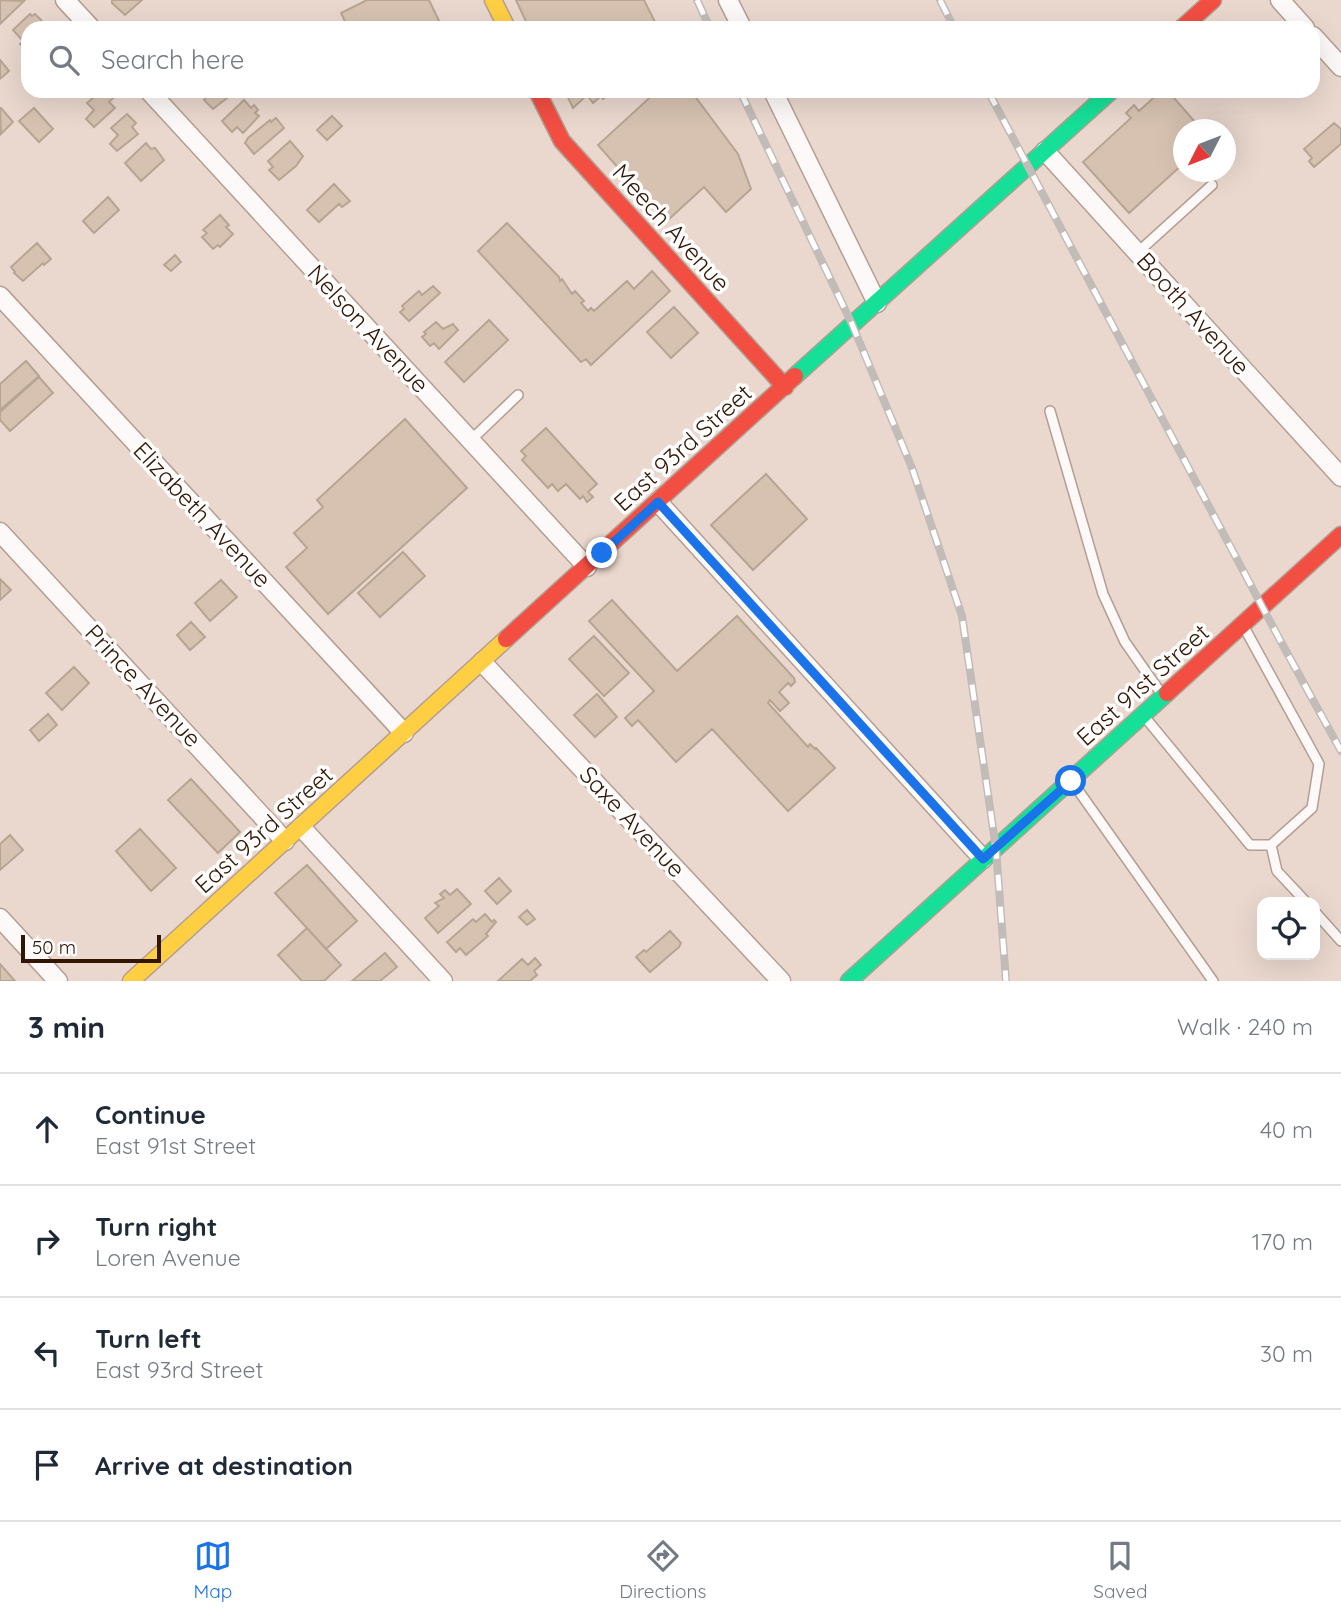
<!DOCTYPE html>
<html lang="en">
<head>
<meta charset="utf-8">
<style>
	body { margin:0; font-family:Quicksand,sans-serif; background:#f2f2f3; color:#1f2937 }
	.controls { position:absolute; right:21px; bottom:21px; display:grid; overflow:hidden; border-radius:14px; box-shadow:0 7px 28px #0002 }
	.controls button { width:63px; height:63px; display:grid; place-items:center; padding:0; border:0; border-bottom:2px solid #e0e1e3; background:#fff; color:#1f2937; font:35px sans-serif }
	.compass { position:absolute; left:1173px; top:119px; width:63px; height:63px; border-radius:50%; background:#fff; box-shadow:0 7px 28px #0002; rotate:228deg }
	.scale { position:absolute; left:21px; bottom:18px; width:140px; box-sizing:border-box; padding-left:7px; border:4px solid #321604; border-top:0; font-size:19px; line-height:24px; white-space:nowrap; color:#321604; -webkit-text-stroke:5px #fefefe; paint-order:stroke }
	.stop { position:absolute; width:21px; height:21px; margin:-16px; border:5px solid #1a73e8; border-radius:50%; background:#fff }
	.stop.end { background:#1a73e8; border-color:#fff; box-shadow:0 2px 7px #0008 }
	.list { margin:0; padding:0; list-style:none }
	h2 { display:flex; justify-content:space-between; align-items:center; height:91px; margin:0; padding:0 28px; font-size:30px }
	h2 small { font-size:23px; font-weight:400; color:#747a83 }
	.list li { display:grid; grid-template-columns:46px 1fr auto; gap:21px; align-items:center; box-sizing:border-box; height:112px; padding:0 28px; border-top:2px solid #e0e1e3 }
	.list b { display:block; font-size:26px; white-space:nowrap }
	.list p { margin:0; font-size:23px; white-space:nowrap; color:#747a83 }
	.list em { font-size:23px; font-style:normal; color:#747a83 }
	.icon { flex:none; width:38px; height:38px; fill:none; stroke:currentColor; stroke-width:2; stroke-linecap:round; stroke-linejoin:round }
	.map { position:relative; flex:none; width:1341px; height:981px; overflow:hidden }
	.search { position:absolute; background:#fff; box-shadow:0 7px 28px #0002; left:21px; right:21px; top:21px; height:77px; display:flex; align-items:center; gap:18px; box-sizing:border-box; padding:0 24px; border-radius:21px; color:#747a83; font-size:26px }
	.sheet { height:539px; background:#fff }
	nav { display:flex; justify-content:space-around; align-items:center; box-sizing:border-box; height:98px; border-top:2px solid #e0e1e3; background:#fff; font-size:19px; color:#747a83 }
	nav a { display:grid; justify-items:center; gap:4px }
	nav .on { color:#1a73e8 }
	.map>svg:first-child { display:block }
</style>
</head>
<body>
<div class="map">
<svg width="1341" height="981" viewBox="0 0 1341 981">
	<rect width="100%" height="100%" fill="#ead8ce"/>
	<path fill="#d7c2b1" stroke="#b7a593" stroke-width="2" d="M0,0L24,1L0,24Z
		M112,0H142L125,15L112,3Z
		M367,0H429L442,27L348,28L341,13Z
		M516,0H644L658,28H529Z
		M30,14L32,16L35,14L44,23L41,28H28V47L25,49L20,44L23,41L13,30Z
		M0,60L9,71L0,79Z
		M101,91H106L113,98L109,102L115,108L94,127L86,119L94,110L87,103Z
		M211,91H236L213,109L204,100Z
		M565,91H612L603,99L601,96L593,103L587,95L573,108Z
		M657,91H691L738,154L751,189L726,212L704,187L668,220L644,194L643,196L598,145Z
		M1161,91H1168L1202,130H1184V163L1129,213L1083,162L1131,118L1126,113L1134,105L1139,111Z
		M244,100L251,108L254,105L258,110L255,113L259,116L243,133L237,127L232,132L222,121Z
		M1,108L13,122L1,134L0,109Z
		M34,108L53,129L39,142L19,121Z
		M127,114L136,123L132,127L138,134L117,151L110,144L118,135L111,128Z
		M332,116L342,126L327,140L317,130Z
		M276,118L284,128L254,154L245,143L248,138L270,120L271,122Z
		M1334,123L1341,129V144L1314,167L1309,161L1312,158L1304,149Z
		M290,141L303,156L296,166L279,180L269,170L273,167L268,161Z
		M146,143L151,149L155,148L164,160L141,181L125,163Z
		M334,184L350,201L342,207L339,204L319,222L307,210Z
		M108,197L119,210L94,233L83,221Z
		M220,215L229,225L226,227L233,234L220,247L218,245L213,249L202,237L207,233L203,230Z
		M507,223L559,277L560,281L562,279L572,294L575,291L584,301L581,303L588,311L591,308L594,311L627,281L634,289L652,271L670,291L591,365L586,359L581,362L478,251Z
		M37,243L51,259L44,265L43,263L23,281L14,273L15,272L11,267Z
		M175,255L181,262L171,271L164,265Z
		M433,286L440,293L409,321L400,312L404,309L402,306L419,291L422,295Z
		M674,307L698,333L671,358L647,332Z
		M489,320L508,340L464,382L445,362Z
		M436,322L443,329L453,324L458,330L439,349L434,343L430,346L422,337L426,334L424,332Z
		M26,361L39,376L0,410V384Z
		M39,377L53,393L10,431L0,420V412Z
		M405,419L467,488L328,614L286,567L307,548L294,533L323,507L317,500Z
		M546,428L597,484L588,492L593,497L587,502L583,496L580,499L566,484L558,491L552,484L548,488L522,460L526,456L521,451Z
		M766,474L807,519L753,570L711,525Z
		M403,552L425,576L380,617L358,593Z
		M0,579L11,590L0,600Z
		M221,580L237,597L210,621L195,603Z
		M612,600L677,671L737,616L794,678L795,682L791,686L788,683L779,692L789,703L780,711L770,700L768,703L808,747L810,744L815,749L816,748L835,768L788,811L712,729L676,762L638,720L632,726L625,718L654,691L589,621Z
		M191,622L205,637L190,650L177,635Z
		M594,636L629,673L604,696L569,659Z
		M74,667L89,683L62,710L46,693Z
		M597,694L617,717L595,737L574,715Z
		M48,714L57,725L39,741L30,730Z
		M191,779L240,832L218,853L168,800Z
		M140,829L176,868L151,891L116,851Z
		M10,835L23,850L0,870V844Z
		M307,865L357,921L326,949L275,893Z
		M499,878L511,891L497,904L485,891Z
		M457,889L471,904L438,933L425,918L439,906L435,903L444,898L440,894L445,890L450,895Z
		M527,910L535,919L527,925L519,917Z
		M485,914L492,922L494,920L496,922L486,934L488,936L466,955L460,948L456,952L447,942L473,919L476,922Z
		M307,928L341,965L324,981H302L278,955Z
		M670,931L681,943L679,947L650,972L636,957L644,950L646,952Z
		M385,953L397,967L380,981H352Z
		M535,958L541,965L534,971L537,975L530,981H498L522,959L528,965Z
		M0,964L15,981H0Z"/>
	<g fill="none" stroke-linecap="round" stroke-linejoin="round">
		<defs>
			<path id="lane" d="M1137,253L1212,185
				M1050,411L1103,594L1125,642L1163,696
				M470,441L518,395
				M1144,716L1250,845H1271L1312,808L1319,764L1244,627
				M1073,783L1213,981
				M1271,845L1277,871L1306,902
				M1315,912L1341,941"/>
			<path id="street" d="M65,0L91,28
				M728,0L742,28
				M1280,0L1305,28
				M1313,36L1341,67
				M149,91L587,567
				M773,91L877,303
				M1045,151L1341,477
				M0,296L404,733
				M658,502L983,859
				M0,532L285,841
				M482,662L781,981
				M301,827L443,981
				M0,918L58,981"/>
			<path id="fast" d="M795,376L1111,91
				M849,981L1167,693"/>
			<path id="slow" d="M493,0L507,28
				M131,981L506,639"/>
			<path id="jam" d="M1182,28L1213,0
				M537,91L562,141L785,387
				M506,639L795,376
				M1167,693L1341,535"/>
		</defs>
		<use href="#lane" stroke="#b49e91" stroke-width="12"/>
		<use href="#street" stroke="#b49e91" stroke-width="21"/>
		<use href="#fast" stroke="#b49e91" stroke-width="19"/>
		<use href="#slow" stroke="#b49e91" stroke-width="19"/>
		<use href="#jam" stroke="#b49e91" stroke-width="19"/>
		<use href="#lane" stroke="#fcf9f8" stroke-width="9"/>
		<use href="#street" stroke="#fcf9f8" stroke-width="18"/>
		<use href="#fast" stroke="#16e098" stroke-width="16"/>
		<use href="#slow" stroke="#ffcf43" stroke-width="16"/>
		<use href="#jam" stroke="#f24e42" stroke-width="16"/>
		<defs>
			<path id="rail" d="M697,0L710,28
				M940,0L954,28
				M740,91L852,324L912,468L962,616L996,849L1006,981
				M988,91L1280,640L1341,751"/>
		</defs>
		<use href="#rail" stroke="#c2bcb9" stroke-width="8"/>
		<use href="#rail" stroke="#fefefe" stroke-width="5" stroke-dasharray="16" stroke-linecap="butt"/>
	</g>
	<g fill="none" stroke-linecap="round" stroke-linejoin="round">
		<path stroke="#1a73e8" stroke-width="9" d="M602,553L658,502L983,859L1071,781"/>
	</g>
	<g text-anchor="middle" stroke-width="7" stroke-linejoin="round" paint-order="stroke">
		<g font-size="24" fill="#321604" stroke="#fefefe">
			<text transform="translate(671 228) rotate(48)" y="8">Meech Avenue</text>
			<text transform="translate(1193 314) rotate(48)" y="8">Booth Avenue</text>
			<text transform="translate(368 329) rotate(47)" y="8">Nelson Avenue</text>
			<text transform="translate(683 448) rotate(-42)" y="8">East 93rd Street</text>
			<text transform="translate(202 515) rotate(47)" y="8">Elizabeth Avenue</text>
			<text transform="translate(1143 685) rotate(-42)" y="8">East 91st Street</text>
			<text transform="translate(143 686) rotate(47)" y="8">Prince Avenue</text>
			<text transform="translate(632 822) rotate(47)" y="8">Saxe Avenue</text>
			<text transform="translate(264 830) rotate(-42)" y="8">East 93rd Street</text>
		</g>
	</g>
</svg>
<div class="controls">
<button><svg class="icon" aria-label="locate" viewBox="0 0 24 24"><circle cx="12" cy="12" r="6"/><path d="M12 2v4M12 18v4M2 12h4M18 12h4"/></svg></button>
</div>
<svg class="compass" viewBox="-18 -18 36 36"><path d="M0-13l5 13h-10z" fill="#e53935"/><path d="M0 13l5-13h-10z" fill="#747a83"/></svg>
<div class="scale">50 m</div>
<div class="stop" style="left:1071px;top:781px"></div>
<div class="stop end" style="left:602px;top:553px"></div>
<div class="search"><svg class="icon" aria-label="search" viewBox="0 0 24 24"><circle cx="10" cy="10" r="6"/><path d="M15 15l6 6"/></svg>Search here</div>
</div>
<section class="sheet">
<h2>3 min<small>Walk · 240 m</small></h2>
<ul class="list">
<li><svg class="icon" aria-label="ahead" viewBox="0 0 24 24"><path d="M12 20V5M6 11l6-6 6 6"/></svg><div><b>Continue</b><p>East 91st Street</p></div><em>40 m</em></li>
<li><svg class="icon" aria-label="right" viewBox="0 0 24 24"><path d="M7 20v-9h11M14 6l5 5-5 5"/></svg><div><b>Turn right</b><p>Loren Avenue</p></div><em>170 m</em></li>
<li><svg class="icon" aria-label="left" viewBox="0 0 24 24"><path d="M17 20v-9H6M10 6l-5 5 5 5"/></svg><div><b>Turn left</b><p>East 93rd Street</p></div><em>30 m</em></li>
<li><svg class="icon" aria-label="arrive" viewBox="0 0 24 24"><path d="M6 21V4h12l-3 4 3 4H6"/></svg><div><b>Arrive at destination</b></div></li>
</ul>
</section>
<nav>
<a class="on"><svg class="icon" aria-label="map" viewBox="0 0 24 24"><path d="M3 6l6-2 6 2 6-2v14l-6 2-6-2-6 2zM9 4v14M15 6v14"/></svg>Map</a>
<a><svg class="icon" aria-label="directions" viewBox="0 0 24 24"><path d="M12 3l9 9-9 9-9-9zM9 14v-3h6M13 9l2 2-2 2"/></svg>Directions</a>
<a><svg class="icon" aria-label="saved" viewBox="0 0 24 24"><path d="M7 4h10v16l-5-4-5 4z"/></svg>Saved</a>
</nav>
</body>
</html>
